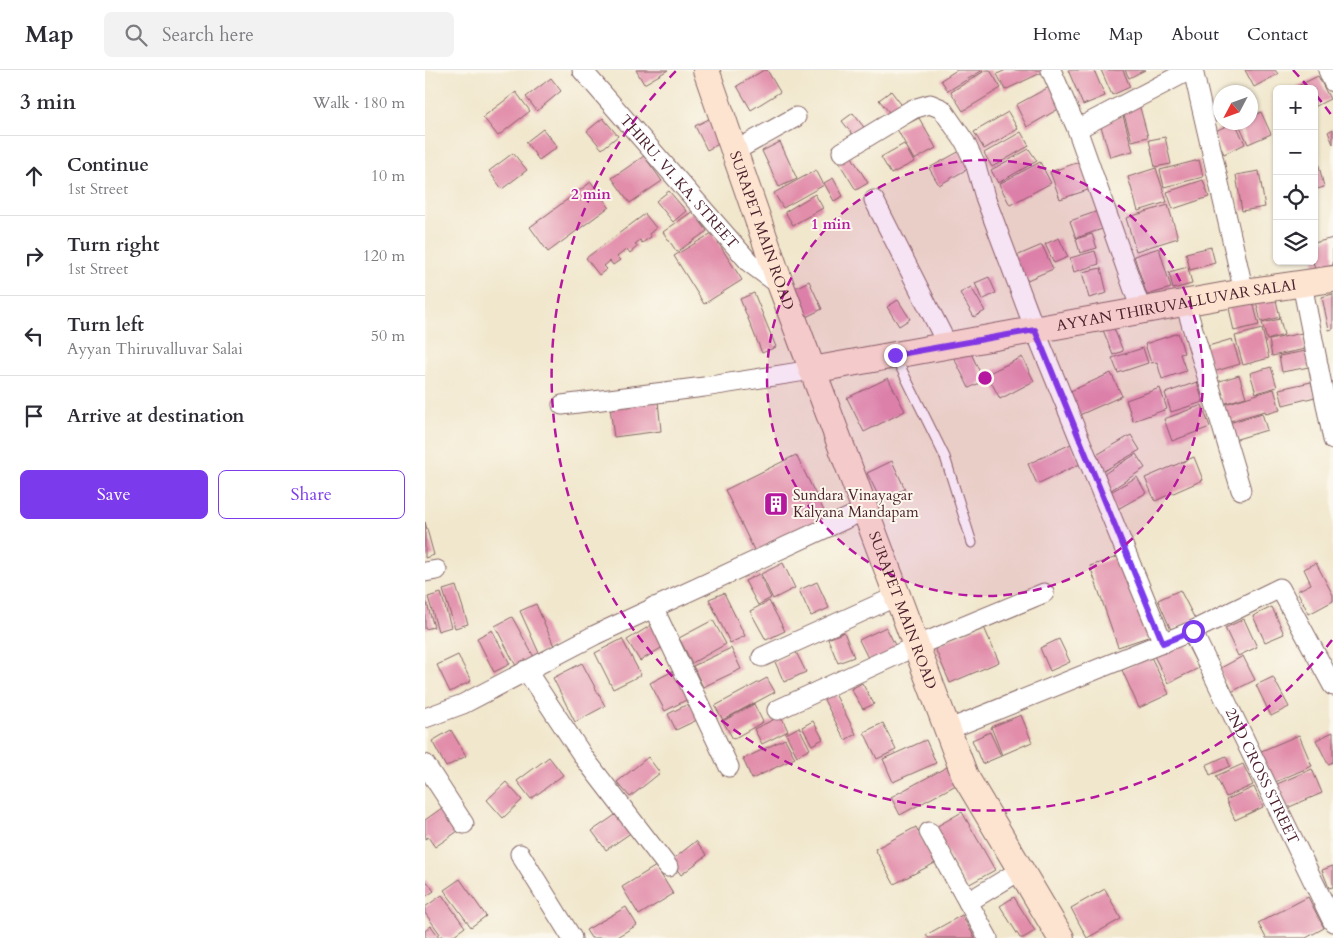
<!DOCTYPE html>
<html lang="en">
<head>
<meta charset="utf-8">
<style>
	body { margin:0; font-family:Cardo,serif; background:#f2f2f3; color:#2b2b33 }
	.controls { position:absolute; right:15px; top:15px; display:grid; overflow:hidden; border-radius:8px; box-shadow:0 1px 4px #0004 }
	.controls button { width:45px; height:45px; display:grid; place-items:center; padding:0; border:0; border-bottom:1px solid #e1e1e2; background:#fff; color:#2b2b33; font:25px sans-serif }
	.compass { position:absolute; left:788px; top:15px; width:45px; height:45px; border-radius:50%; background:#fff; box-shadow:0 1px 4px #0004; rotate:229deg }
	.stop { position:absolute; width:15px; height:15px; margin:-11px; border:4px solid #7c3aed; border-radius:50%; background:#fff }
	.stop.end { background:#7c3aed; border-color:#fff; box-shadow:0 1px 5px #0008 }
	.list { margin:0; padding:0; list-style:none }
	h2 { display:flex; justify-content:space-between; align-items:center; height:65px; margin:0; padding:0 20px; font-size:21px }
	h2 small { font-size:16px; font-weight:400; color:#7c7c81 }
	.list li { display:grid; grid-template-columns:32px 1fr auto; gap:15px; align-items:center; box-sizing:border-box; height:80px; padding:0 20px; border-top:1px solid #e1e1e2 }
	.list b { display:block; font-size:19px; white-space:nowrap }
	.list p { margin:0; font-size:16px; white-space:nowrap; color:#7c7c81 }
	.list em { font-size:16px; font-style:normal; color:#7c7c81 }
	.actions { display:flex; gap:10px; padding:15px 20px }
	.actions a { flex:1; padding:11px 0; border:1px solid #7c3aed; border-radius:8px; text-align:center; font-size:18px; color:#7c3aed }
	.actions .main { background:#7c3aed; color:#fff }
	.icon { flex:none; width:28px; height:28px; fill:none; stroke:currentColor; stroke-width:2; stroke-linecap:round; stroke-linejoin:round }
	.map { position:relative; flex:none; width:908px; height:868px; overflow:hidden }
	header { display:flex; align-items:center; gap:30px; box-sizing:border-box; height:70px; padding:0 25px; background:#fff; border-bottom:1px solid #e1e1e2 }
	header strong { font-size:24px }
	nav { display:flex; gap:28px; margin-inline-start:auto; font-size:18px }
	.search { width:350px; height:45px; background:#f2f2f3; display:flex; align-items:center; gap:12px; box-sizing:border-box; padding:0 18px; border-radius:8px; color:#7c7c81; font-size:19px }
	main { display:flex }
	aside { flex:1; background:#fff }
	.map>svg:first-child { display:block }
</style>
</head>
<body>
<header>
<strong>Map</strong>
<div class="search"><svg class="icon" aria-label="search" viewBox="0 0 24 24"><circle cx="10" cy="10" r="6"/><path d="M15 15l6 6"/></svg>Search here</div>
<nav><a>Home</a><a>Map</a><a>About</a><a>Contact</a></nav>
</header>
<main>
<aside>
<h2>3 min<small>Walk · 180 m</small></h2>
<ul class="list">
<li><svg class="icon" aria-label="ahead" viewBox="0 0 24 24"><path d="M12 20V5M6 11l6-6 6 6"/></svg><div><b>Continue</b><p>1st Street</p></div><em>10 m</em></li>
<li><svg class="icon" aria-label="right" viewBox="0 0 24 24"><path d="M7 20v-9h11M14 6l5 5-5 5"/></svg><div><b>Turn right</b><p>1st Street</p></div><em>120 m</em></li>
<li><svg class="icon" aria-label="left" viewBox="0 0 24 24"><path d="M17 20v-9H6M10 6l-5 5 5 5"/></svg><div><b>Turn left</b><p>Ayyan Thiruvalluvar Salai</p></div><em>50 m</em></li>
<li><svg class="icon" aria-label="arrive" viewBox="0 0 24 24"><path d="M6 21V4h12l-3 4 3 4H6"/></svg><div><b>Arrive at destination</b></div></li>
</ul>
<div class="actions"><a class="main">Save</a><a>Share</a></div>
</aside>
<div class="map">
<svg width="908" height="868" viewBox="0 0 908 868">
	<rect width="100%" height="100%" fill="#fbf7ec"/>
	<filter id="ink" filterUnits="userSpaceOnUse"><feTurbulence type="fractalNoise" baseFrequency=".02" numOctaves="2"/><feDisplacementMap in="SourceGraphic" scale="10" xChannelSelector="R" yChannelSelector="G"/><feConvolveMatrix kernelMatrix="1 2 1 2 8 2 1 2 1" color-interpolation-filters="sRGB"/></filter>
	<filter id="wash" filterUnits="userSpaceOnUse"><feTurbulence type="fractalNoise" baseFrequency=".0096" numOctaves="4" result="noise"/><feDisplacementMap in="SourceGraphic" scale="20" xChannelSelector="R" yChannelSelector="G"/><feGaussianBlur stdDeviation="1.12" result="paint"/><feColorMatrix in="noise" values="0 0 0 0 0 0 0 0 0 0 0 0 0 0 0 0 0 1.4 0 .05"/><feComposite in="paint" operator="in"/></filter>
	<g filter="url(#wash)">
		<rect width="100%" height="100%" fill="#f1e7cd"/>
		<g id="blocks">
			<path fill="#e28eab" d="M211,0H243L219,14Z
				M339,0H342L355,22L326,40L312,16Z
				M532,0H558L523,21L516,10Z
				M561,0H565L576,18L538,41L526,22Z
				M581,0H622L580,20L572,4Z
				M643,0H669L680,26L658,35Z
				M676,0H698L705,17L687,25Z
				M700,0H720L704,8Z
				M820,0H850L853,4L829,17Z
				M893,6L905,29L889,37V19H872L871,17Z
				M126,8L136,21L112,41L101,27Z
				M626,16L637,37L602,57L591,35Z
				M466,21L479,38L468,47L454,30Z
				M91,22L105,41L73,66L58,47Z
				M714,34L723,67L707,71L697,38Z
				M583,42L593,59L559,79L549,62Z
				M836,42L846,64L823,74L813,52H826V47Z
				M428,43L441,60L431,69L417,51Z
				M698,46L708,81L685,87L675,53Z
				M178,48L193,66L177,79L162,61Z
				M286,48L298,72L282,80L270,56Z
				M494,48L511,78L489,90L472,59Z
				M810,52L820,74L799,84L788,62Z
				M118,59L132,77L114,90L101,72Z
				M908,59V74L903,62Z
				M596,62L604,76L567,97L559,83Z
				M740,67L746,94L730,97L724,70Z
				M355,72L372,109L354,117L337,81Z
				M479,74L489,92L466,104L456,87Z
				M604,79L612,91L573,113L566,100Z
				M537,80L546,97L514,115L504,98Z
				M88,83L102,100L77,119L64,101Z
				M891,83L899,117L889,120V84Z
				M425,84L443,113L431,120L413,91Z
				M219,86L237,111L205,133L187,108Z
				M774,90L778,107L739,117L735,100Z
				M657,91L666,119L635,129L625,102Z
				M615,92L626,113L585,135L574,114Z
				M731,98L742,132L713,141L703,107Z
				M391,100L399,115L358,138L349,123Z
				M834,101L840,137L817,141L811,105Z
				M408,108L418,126L409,131L399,113Z
				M778,110L784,127L748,139L742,122Z
				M166,112L184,137L123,182L105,157Z
				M244,121L261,141L248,152L231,131Z
				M390,124L398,138L368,155L360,142Z
				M743,135L753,168L711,181L701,148Z
				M676,140L683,157L651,168L645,151Z
				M268,141L282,161L252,182L238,162Z
				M220,144L231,158L224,164L226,167L217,173L215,170L210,174L213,176L205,183L202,179L192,187L195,190L188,195L185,191L179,196L182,199L174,205L161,188Z
				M287,163L317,210L279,234L249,186Z
				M667,164L672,178L655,183L651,169Z
				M634,168L643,187L629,193L620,174Z
				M908,168V195L890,200L888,191H889V173Z
				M617,175L628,199L600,211L589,187Z
				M786,177L790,193L765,200L761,183Z
				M734,178L746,218L722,225L709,186Z
				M670,181L674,194L649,202L645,188Z
				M763,197L767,214L748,219L744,202Z
				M676,198L682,223L664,228L657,202Z
				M564,207L571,223L557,230L550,213Z
				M384,211L397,239L381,247L368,219Z
				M546,217L560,241L549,247L535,223Z
				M329,223L351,277L337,283L315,229Z
				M908,224V259L904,260L897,227Z
				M850,226L855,247L836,252L831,231Z
				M473,230L485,249L474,256L462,237Z
				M828,232L834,255L809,261L804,238Z
				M855,249L859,265L842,270L837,253Z
				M688,256L698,281L688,285L678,260Z
				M837,259L844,288L818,295L810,266Z
				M753,263L759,283L755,284L761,301L737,309L732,292L726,293L720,274Z
				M877,263L880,279L847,286L844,270Z
				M807,269L815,294L788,302L780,277Z
				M718,278L723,293L693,303L687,288Z
				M544,279L559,311L544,318L528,286Z
				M881,281L884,297L857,302L854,286Z
				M597,287L609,311L575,329L562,304Z
				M846,297L852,317L831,323L825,303Z
				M686,303L697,326L650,347L639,324Z
				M814,305L821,327L798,334L792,312Z
				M463,308L480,341L439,362L422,328Z
				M772,312L778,332L746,342L740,323Z
				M886,312L890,327L858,335L854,319Z
				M735,318L742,339L708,351L701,330Z
				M849,319L855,340L841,344L840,341L802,352L797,335Z
				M233,331L236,361L189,367L185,337Z
				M777,335L785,357L747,371L739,349Z
				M837,343L842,360L809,370L804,353Z
				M706,365L715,380L677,402L668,387Z
				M646,374L655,394L612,414L603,394Z
				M711,384L720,398L683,422L674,407Z
				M371,385L402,447L330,482L300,420Z
				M769,387L778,410L730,431L720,408Z
				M467,391L480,419L456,431L442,403Z
				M712,407L721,423L691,440L682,424Z
				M0,452L9,485L0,488Z
				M698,485L726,566L693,577L665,496Z
				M358,493L370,518L348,529L336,504Z
				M891,493L908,525V531L884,544L872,521L886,514L879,499Z
				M334,504L346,528L333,535L320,511Z
				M392,512L404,538L386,546L374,520Z
				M31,516L43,554L30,558L18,520Z
				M755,520L770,549L746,560L733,530Z
				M16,523L26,557L13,561L3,527Z
				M299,523L320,566L305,573L284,529Z
				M0,527L9,557L0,559Z
				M344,531L360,561L341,570L325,541Z
				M111,534L129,576L114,583L95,541Z
				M847,537L859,564L840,572L828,546Z
				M87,547L109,587L91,596L70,556Z
				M819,549L832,577L813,586L800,558Z
				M288,550L301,574L267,593L254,568Z
				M228,554L241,575L215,591L202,570Z
				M558,555L574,592L525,613L509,576Z
				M461,557L472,579L445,592L434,570Z
				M67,560L85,594L69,602L52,568Z
				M419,562L429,587L413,593L403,569Z
				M197,569L216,605L188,619L170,583Z
				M634,569L645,592L625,601L615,578Z
				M760,571L774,598L743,613L729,586Z
				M306,578L316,599L278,617L268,596Z
				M371,582L381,602L359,612L350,592Z
				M33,585L46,611L25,622L12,595Z
				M818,586L830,610L806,622L794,599Z
				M726,587L744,624L714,638L697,600Z
				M157,593L180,636L150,652L128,608Z
				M250,600L265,628L240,641L225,613Z
				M848,607L864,637L846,646L831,615Z
				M342,608L350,622L298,650L290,636Z
				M437,613L449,634L438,639L426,619Z
				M409,622L431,664L420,670L398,628Z
				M265,633L274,649L251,660L243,644Z
				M329,634L338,652L308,669L298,651Z
				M596,645L607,672L577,685L566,657Z
				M356,646L363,661L337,674L329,659Z
				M388,651L398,669L387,675L377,657Z
				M458,653L471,680L452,689L439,662Z
				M374,657L385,679L372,686L361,664Z
				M26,660L41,686L21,697L7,671Z
				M565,662L576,686L557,694L547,670Z
				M908,662V692L903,694L891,670Z
				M874,665L887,696L848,713L834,682Z
				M360,669L370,688L327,709L318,689Z
				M501,670L511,693L468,712L458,689Z
				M801,686L805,696L785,705L781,695Z
				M124,687L138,705L106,729L92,711Z
				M223,687L235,703L205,727L192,712Z
				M818,694L828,715L801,727L791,706Z
				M522,697L531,715L475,745L466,727Z
				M887,699L897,723L862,738L852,714Z
				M81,712L97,730L78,748L62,730Z
				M829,717L838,737L810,750L801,730Z
				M17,738L33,761L10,777L3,767L0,769V750Z
				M196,741L210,760L181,780L167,761Z
				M537,742L570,800L541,816L509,758Z
				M491,757L510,793L469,814L450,779Z
				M271,771L282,785L256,805L246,791Z
				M231,796L248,824L214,845L197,817Z
				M908,796V817L904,818L897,800Z
				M0,809L9,821L0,827Z
				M35,809L61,846L46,857L19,820Z
				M680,819L696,849L662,868L646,838Z
				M17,825L40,857L25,868H18L0,843V837Z
				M589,827L610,861L598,868H595L575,836Z
				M883,827L899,858L881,868H841L833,853Z
				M201,837L212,855L190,868H166L161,860Z
				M537,845L550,868H503L501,865Z
				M6,856L15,868H0V861Z"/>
		</g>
	</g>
	<g filter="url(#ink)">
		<use href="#blocks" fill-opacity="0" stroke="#846564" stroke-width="1"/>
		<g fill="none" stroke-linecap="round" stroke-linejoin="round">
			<defs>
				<path id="lane" d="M471,288L520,387L547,473"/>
				<g id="street">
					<path id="s1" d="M157,0L325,193L356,216"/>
					<path d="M626,0L652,59L716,240"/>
					<path d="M768,0L819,222"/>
					<path d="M903,0L908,12"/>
					<path d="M652,59L765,0"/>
					<path d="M310,81L371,47"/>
					<path d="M417,82L488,39L505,34L517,39L540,72L551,96L560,127L610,260L738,573"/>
					<path d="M449,130L523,276"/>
					<path d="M877,214L908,370"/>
					<path d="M760,233L816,420"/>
					<path d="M137,335L279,317L387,300"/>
					<path d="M0,502L12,500"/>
					<path d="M228,537L304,697"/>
					<path id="s2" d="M767,561L908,852"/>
					<path d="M337,587L472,526"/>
					<path d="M101,600L160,689L243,797"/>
					<path d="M352,640L491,576L619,523"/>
					<path d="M0,648L38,634L170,565L440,440"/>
					<path d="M522,660L767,561L855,518L908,616"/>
					<path d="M0,694L39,754"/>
					<path d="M504,762L563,868"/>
					<path d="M95,784L147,868"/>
					<path d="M543,832L596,800"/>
				</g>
				<g id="secondary">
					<path id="s3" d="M281,0L356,216L540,706L636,868"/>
					<path id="s4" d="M387,300L819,222L908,209"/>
				</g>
			</defs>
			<use href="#lane" stroke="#846564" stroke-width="11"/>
			<use href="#street" stroke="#846564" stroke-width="21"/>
			<use href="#secondary" stroke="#846564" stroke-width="28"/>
			<use href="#lane" stroke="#fff" stroke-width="9"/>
			<use href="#street" stroke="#fff" stroke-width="19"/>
			<use href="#secondary" stroke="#fde4d1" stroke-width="26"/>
		</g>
	</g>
	<g fill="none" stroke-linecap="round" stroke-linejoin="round" filter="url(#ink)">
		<path stroke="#7c3aed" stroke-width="6" d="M470,285L610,260L738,573L768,561"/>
	</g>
	<circle cx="560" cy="308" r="218" fill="#b5179e" fill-opacity=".12"/>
	<g fill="none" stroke="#b5179e" stroke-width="2.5" stroke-dasharray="9 6">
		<circle cx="560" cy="308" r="218"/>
		<path d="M907 570A435 435 0 1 1 252 0M868 0A435 435 0 0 1 883 17M891 25A435 435 0 0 1 907 46"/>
	</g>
	<defs>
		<symbol id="building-square" viewBox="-11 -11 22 22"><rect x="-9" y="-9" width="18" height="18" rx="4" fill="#b5179e" stroke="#fbf7ec"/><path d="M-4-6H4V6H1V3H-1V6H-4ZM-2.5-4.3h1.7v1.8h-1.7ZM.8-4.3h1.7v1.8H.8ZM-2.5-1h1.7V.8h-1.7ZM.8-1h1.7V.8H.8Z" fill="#fff"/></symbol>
	</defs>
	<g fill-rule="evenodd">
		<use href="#building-square" x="337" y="420" width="28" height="28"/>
	</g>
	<g text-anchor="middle" stroke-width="4" stroke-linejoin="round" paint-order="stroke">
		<g font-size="15" fill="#4a1f2b" stroke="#fbf7ec">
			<text dy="5" stroke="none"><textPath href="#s1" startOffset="148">THIRU. VI. KA. STREET</textPath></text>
			<text dy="5" stroke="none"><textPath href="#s3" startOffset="170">SURAPET MAIN ROAD</textPath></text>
			<text dy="5" stroke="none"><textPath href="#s4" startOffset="370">AYYAN THIRUVALLUVAR SALAI</textPath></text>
			<text dy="5" stroke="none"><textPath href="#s3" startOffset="575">SURAPET MAIN ROAD</textPath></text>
			<text dy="5" stroke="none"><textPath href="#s2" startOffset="161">2ND CROSS STREET</textPath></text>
		</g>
		<g font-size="15" fill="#4a1f2b" stroke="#fbf7ec" text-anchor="start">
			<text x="368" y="430">Sundara Vinayagar<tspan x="368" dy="17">Kalyana Mandapam</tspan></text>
		</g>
	</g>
	<circle cx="560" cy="308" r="8" fill="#b5179e" stroke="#fbf7ec" stroke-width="2.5"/>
	<g font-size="15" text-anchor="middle" font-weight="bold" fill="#b5179e" stroke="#fbf7ec" stroke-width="4" stroke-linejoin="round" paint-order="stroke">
		<text x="166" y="129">2 min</text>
		<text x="406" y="159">1 min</text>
	</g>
</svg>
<div class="controls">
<button>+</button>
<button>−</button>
<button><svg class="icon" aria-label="locate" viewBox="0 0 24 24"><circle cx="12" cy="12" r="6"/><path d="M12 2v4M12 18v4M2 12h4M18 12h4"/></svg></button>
<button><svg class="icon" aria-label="layers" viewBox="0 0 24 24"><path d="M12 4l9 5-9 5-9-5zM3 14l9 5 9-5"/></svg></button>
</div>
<svg class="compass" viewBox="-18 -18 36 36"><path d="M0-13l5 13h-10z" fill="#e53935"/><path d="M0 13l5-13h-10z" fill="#7c7c81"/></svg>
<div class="stop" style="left:768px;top:561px"></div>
<div class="stop end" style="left:470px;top:285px"></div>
</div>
</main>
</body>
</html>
